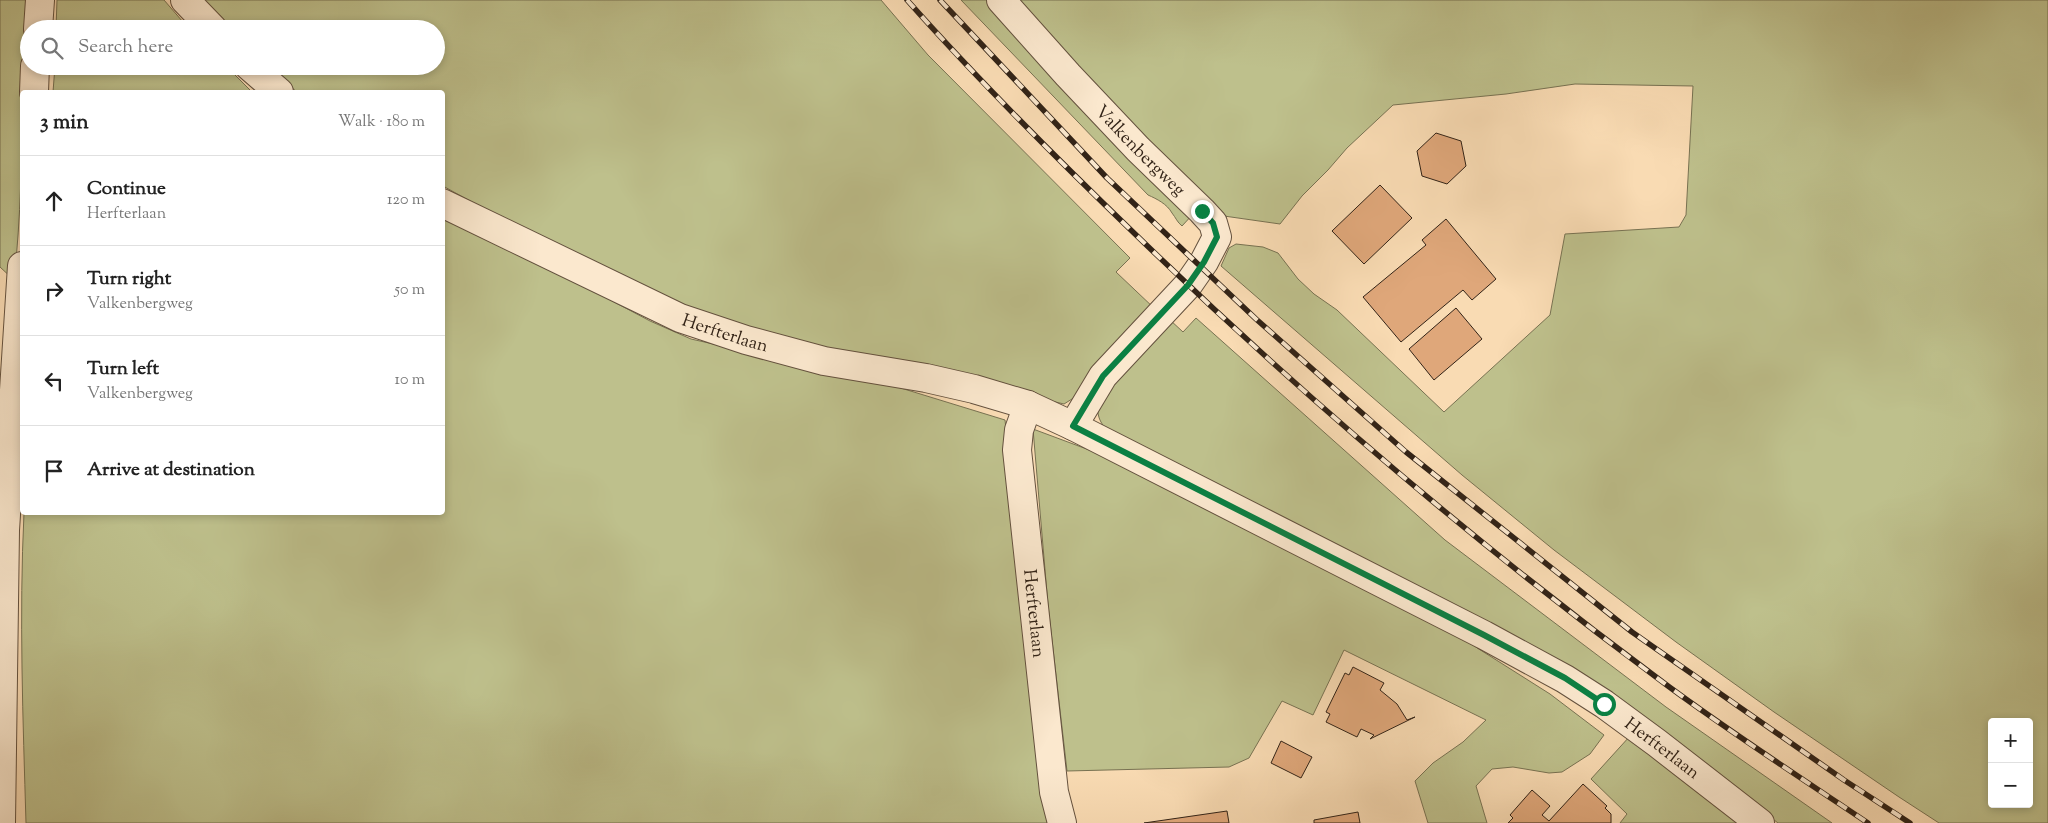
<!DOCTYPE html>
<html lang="en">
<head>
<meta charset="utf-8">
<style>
	body { margin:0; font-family:"Sorts Mill Goudy",serif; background:#f6f6f6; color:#222 }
	.controls { position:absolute; right:15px; bottom:15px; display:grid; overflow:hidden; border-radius:5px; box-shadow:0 2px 8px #0003 }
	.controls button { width:45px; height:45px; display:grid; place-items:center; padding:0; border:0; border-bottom:1px solid #e0e0e0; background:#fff; color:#222; font:25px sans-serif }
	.stop { position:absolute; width:15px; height:15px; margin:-11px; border:4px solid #0b8043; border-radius:50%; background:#fff }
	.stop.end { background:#0b8043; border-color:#fff; box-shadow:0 1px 5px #0008 }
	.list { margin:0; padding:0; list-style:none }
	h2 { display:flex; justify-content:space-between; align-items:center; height:65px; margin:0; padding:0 20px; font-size:21px }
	h2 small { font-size:16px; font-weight:400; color:#767676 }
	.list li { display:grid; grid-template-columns:32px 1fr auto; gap:15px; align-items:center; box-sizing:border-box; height:90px; padding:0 20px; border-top:1px solid #e0e0e0 }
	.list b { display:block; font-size:19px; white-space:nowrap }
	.list p { margin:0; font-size:16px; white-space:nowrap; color:#767676 }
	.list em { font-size:16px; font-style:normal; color:#767676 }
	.icon { flex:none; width:28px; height:28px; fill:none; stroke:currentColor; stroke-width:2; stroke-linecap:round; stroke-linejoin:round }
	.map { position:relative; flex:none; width:2048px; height:823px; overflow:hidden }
	.search { position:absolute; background:#fff; box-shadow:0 2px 8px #0003; left:20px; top:20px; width:425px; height:55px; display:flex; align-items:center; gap:12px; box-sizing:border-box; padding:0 18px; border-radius:28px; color:#767676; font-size:19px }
	.panel { position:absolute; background:#fff; box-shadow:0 2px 8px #0003; left:20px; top:90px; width:425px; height:425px; border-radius:5px }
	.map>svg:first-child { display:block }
</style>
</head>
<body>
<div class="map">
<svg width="2048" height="823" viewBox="0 0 2048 823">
	<rect width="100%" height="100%" fill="#f9dbb3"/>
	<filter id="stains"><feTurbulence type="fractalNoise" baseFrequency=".004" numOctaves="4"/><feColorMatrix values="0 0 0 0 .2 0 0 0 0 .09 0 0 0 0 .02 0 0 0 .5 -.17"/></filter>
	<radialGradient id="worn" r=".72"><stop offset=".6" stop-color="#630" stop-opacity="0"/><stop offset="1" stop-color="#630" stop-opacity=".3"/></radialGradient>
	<path fill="#bec08c" stroke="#787252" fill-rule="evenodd" d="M0,0H30L25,92H22C22,155 21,217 14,280L0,267Z
		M57,0H164L189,29H56Z
		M202,0H881L928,55L1130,258L1116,272L1155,309L1082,390L1072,399L1064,404L806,343L684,309L526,232L443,186L442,92H297L266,66H436V29H228Z
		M961,0H991L1194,213L1182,226C1177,222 1176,218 1172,213C1167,204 1157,199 1148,195Z
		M1013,0H2048V823H1939L1899,797L1774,712L1676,642L1554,550L1462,475L1221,266L1229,248L1236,244L1263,247L1278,253L1298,279L1314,294L1337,310L1444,412L1550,315L1565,234L1679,227L1686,215L1693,86L1575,84L1506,94L1393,105L1347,148L1328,170L1302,196L1280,224L1224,216L1216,205L1169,166ZM1992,722H2029V804H1992Z
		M55,66H226L252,92H53Z
		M443,219L603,296L650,321L691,339L878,381L1005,420L1050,823H26C23,720 19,616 24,513L442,512Z
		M1196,318L1445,540L1666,707L1832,823H1778L1668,737L1108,431C1097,420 1096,411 1100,396L1169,319L1183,332Z
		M1033,429L1092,451L1452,632L1550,694L1604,735L1590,754L1562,772L1549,773L1513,767L1492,769L1476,786L1487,823H1428L1415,781L1433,763L1463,742L1486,720L1344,650L1313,715L1282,701L1249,758L1229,767L1067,771L1048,605Z
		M1630,736L1737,823H1620L1627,814L1591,779Z"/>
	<path fill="#dfa77a" stroke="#322317" d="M1436,133L1461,141L1466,166L1447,184L1422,176L1417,151Z
		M1380,185L1412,218L1364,264L1332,231Z
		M1446,219L1496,279L1472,300L1463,290L1401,342L1363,297L1426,245L1422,240Z
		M1456,308L1482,339L1434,380L1409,349Z
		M1353,667L1384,683L1380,690L1397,704L1407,720L1415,717L1370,739L1374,735L1361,729L1357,737L1326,722L1330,714L1326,712L1345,673L1349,675Z
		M1281,741L1312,757L1301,778L1271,763Z
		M1583,784L1607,806L1605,808L1611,814V823H1508L1513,818L1510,815L1532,790L1550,806L1542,815L1549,821Z
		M1227,811L1229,823H1144Z
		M1358,812L1360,823H1314V820Z"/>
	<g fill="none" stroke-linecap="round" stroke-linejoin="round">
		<defs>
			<g id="minor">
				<path d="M185,0L213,29"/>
				<path id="s1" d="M1001,0L1068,75L1138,149L1202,211L1213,223L1217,237L1204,262L1188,285L1103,376L1073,426"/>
				<path d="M38,29L40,0"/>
				<path d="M249,66L279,92"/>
				<path d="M34,92L35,66"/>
				<path id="s2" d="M442,203L680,318L746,340L824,361L926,378L974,389L1028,405L1073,426L1484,635L1565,679L1604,704L1657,743L1760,823"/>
				<path id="s3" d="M1028,405L1019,430L1017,450L1054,792L1062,823"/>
				<path d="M1,823L5,530L22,266"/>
			</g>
		</defs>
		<use href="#minor" stroke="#64513e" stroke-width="30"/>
		<use href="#minor" stroke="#fbe8ce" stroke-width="28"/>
		<defs>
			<path id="rail" d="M907,0C979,81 1056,158 1134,233C1302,396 1480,547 1668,686C1733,734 1801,778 1868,823
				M940,0L1107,178L1256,319L1406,452L1632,632L1844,780L1910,823"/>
		</defs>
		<use href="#rail" stroke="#322317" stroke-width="5.5"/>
		<use href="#rail" stroke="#fbe8ce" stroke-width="4" stroke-dasharray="11" stroke-linecap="butt"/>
	</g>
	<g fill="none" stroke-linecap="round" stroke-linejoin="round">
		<path stroke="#0b8043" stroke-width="6" d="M1202,211L1213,223L1217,237L1204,262L1188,285L1103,376L1073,426L1484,635L1565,678L1604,704"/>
	</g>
	<g text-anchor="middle" stroke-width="5" stroke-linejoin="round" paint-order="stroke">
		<g font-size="18" fill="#322317" stroke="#fbe8ce">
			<text dy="6" stroke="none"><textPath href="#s1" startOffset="205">Valkenbergweg</textPath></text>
			<text dy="6" stroke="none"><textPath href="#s2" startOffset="312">Herfterlaan</textPath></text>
			<text dy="6" stroke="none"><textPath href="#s3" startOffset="211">Herfterlaan</textPath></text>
			<text dy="6" stroke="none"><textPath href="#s2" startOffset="1346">Herfterlaan</textPath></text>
		</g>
	</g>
	<rect width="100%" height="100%" filter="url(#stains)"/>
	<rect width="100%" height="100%" fill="url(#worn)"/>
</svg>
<div class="controls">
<button>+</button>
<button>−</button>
</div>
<div class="stop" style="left:1604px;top:704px"></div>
<div class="stop end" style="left:1202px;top:211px"></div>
<div class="search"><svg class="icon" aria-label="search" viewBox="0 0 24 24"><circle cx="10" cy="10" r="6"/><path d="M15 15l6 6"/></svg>Search here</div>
<section class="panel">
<h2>3 min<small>Walk · 180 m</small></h2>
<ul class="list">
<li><svg class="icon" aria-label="ahead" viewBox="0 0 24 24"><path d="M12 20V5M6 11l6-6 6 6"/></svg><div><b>Continue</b><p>Herfterlaan</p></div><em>120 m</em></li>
<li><svg class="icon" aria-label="right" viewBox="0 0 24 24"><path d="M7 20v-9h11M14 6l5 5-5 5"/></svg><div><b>Turn right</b><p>Valkenbergweg</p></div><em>50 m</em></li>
<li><svg class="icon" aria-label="left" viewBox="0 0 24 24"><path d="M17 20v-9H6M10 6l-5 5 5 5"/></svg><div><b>Turn left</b><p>Valkenbergweg</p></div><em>10 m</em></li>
<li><svg class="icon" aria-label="arrive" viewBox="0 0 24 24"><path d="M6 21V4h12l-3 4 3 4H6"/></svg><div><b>Arrive at destination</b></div></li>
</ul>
</section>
</div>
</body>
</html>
